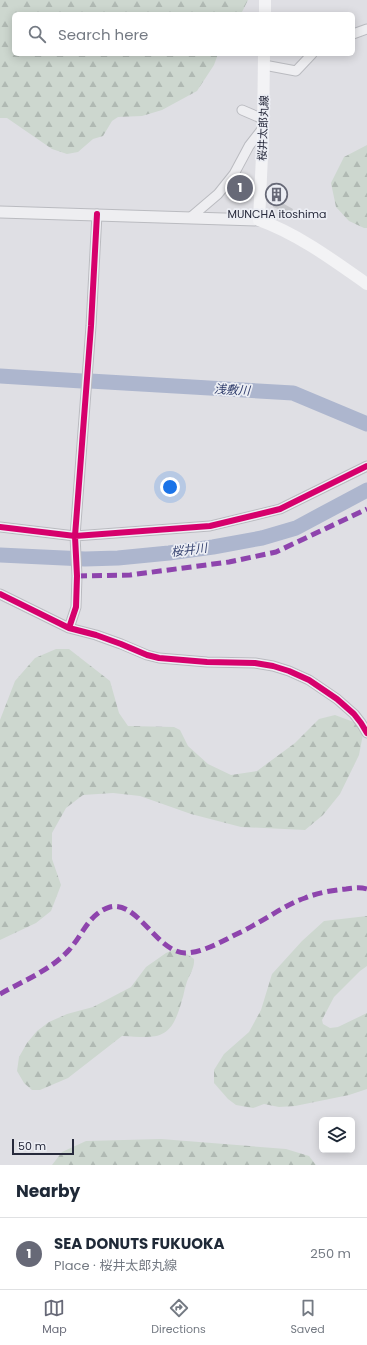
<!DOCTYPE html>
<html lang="en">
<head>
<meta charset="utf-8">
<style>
	body { margin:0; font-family:Poppins,"Noto Sans JP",sans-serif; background:#f2f2f3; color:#1f2937 }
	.controls { position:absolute; right:12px; bottom:12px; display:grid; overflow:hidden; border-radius:6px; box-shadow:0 2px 10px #0003 }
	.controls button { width:36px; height:36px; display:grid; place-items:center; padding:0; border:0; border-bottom:1px solid #e0e1e3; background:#fff; color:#1f2937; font:20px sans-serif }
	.scale { position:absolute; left:12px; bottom:10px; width:62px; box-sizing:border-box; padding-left:4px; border:2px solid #272a3c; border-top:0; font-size:11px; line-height:14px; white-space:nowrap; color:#272a3c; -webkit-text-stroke:3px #eceef4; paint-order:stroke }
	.you { position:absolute; left:170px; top:487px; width:14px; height:14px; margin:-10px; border:3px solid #fff; border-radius:50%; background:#1a73e8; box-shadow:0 0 0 6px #1a73e833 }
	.badge { display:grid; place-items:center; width:26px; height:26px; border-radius:50%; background:#676977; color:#fff; font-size:13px; font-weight:700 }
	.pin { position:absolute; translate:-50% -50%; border:2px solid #fff; box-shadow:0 1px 4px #0006 }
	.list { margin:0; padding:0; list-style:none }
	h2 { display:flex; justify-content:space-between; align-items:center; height:52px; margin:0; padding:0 16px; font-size:17px }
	h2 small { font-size:13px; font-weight:400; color:#747a83 }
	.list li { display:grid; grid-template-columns:26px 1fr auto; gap:12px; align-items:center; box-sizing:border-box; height:72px; padding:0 16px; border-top:1px solid #e0e1e3 }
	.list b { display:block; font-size:15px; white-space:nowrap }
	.list p { margin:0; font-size:13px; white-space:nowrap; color:#747a83 }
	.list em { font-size:13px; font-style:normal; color:#747a83 }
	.icon { flex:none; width:22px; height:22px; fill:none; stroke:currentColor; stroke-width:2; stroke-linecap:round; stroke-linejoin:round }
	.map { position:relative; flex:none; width:367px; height:1165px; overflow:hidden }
	.search { position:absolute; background:#fff; box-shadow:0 2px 10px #0003; left:12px; right:12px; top:12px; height:44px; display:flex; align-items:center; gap:10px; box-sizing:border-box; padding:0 14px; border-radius:6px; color:#747a83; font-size:15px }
	.sheet { height:124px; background:#fff }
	nav { display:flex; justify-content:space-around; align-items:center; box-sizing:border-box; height:56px; border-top:1px solid #e0e1e3; background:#fff; font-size:11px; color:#747a83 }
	nav a { display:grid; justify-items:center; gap:2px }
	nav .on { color:#676977 }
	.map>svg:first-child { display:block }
</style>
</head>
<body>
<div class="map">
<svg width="367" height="1165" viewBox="0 0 367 1165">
	<defs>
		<pattern id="forest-firs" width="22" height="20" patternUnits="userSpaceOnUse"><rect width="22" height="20" fill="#cdd7cf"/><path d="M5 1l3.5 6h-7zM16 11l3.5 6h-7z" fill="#b0b9b3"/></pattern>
	</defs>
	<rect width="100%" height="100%" fill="#dfdfe4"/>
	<path fill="url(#forest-firs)" d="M0,0H248L241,14H14V54H218L214,65L197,91L162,110L142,116L118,117L112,121L103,136L93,139L78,152L67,154L52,149L7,118H0Z
		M367,145V228H364L349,221L336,207L331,183L344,157Z
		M56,649H69L110,681L119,713L128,726L174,727L180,730L188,746L208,764L231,775L257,771L295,743L319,719L335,715L359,724L363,734L359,755L340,794L323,815L305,830L241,827L191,814L140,796L113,793L83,795L66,808L52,833V859L61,885L51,911L36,923L0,940V720L15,681L35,658Z
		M367,916V966L360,971L334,997L322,1020L323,1024L330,1028L338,1027L367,1013V1089L349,1095L295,1106L279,1107L264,1104L253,1108L236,1105L228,1099L214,1083V1070L224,1054L249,1032L261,1010L272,974L302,941L324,921Z
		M175,949L184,952L194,959C195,969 188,976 186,985C184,990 184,995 182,1000C171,1041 159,1038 122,1036L68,1078L40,1090H32L24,1083L17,1071L19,1057L27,1043L37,1031L49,1022L67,1014L93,1007L131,987L146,967L166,953Z
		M161,1139L286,1149L309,1156L316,1165H52L62,1152L86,1141Z"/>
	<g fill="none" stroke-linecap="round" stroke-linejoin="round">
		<path stroke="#adb6ce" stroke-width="15" d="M0,376L82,381
			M90,381L293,393L367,424
			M0,555L85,559L118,558L169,553L213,547L262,538L296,528L367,490"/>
	</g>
	<path fill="#c7c8cc" d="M238,183L243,184L242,192L237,191Z
		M271,183L280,184L284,204L293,209L291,214L273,207Z"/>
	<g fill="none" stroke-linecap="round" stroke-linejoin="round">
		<defs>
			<path id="minor" d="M353,34L367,29
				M264,65L296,71L312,54
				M242,110L263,119
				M191,217L218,194L234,174L249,146L263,128
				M0,527L75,536L210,526L280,509L367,466
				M0,594L69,628L96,635L121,644L147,655L159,658L207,662L255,663L273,666L289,671L309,680L337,699L354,714L361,723L367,733
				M69,628L76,607L77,576L75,536L91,326L97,214"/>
			<path id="tertiary" d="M0,212L259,220"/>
		</defs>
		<use href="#minor" stroke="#babbc0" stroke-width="11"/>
		<use href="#tertiary" stroke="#babbc0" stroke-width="13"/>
		<use href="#minor" stroke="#eeeef1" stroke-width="9"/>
		<use href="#tertiary" stroke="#eeeef1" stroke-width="11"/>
		<path stroke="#f3f3f5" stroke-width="12" d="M265,14V0
			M264,54L263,134L259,220C298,234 333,260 367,284"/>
		<path stroke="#8e44ad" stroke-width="5" stroke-dasharray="10 5" stroke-linecap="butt" d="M77,576L130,575L229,562L276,552L367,509
			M0,994C23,981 51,970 69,950C82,936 89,913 110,907C137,900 157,952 185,953C199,953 215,945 227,939C236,934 246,930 254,925C271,916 287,904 305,898C317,893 333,890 346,889C353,888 360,887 367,889"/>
		<defs>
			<path id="cycleway" d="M0,527L75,536L210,526L280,509L367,466
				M0,594L69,628L96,635L121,644L147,655L159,658L207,662L255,663L273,666L289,671L309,680L337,699L354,714L361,723L367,733
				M69,628L76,607L77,576L75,536L91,326L97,214"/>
		</defs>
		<use href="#cycleway" stroke="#eceef4" stroke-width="8"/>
		<use href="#cycleway" stroke="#d6006c" stroke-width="6"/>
	</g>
	<defs>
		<symbol id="building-ring" viewBox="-11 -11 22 22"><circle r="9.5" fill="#eceef4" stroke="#676977" stroke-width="1.5"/><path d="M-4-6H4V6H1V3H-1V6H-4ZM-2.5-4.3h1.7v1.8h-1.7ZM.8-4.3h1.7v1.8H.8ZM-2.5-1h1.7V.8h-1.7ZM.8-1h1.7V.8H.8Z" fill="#676977"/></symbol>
	</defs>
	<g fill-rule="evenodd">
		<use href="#building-ring" x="264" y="182" width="25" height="25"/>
	</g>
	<g text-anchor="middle" stroke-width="3.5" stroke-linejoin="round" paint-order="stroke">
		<g font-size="11" fill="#272a3c" stroke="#eceef4">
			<text transform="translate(263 128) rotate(-88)" y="4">桜井太郎丸線</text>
		</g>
		<g font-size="11" fill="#272a3c" stroke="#eceef4">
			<text x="277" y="218">MUNCHA itoshima</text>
		</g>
		<g font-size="12" font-style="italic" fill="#33406e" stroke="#eceef4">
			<text transform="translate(232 390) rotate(3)" y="4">浅敷川</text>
			<text transform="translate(189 550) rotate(-7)" y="4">桜井川</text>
		</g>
	</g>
</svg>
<div class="controls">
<button><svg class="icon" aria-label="layers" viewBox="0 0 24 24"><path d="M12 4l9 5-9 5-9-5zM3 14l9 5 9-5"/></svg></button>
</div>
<div class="scale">50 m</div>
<div class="you"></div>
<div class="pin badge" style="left:240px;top:188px">1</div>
<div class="search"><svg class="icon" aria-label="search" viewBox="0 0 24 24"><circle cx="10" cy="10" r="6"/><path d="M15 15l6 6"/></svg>Search here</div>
</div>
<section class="sheet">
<h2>Nearby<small></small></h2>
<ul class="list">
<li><span class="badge">1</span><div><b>SEA DONUTS FUKUOKA</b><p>Place · 桜井太郎丸線</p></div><em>250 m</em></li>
</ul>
</section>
<nav>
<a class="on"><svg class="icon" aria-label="map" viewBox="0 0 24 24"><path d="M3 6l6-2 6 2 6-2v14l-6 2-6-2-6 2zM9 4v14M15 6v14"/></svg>Map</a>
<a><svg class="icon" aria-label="directions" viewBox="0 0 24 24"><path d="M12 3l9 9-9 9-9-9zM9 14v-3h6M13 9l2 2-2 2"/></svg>Directions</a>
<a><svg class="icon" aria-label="saved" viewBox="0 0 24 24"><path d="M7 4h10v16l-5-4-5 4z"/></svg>Saved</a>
</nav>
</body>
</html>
